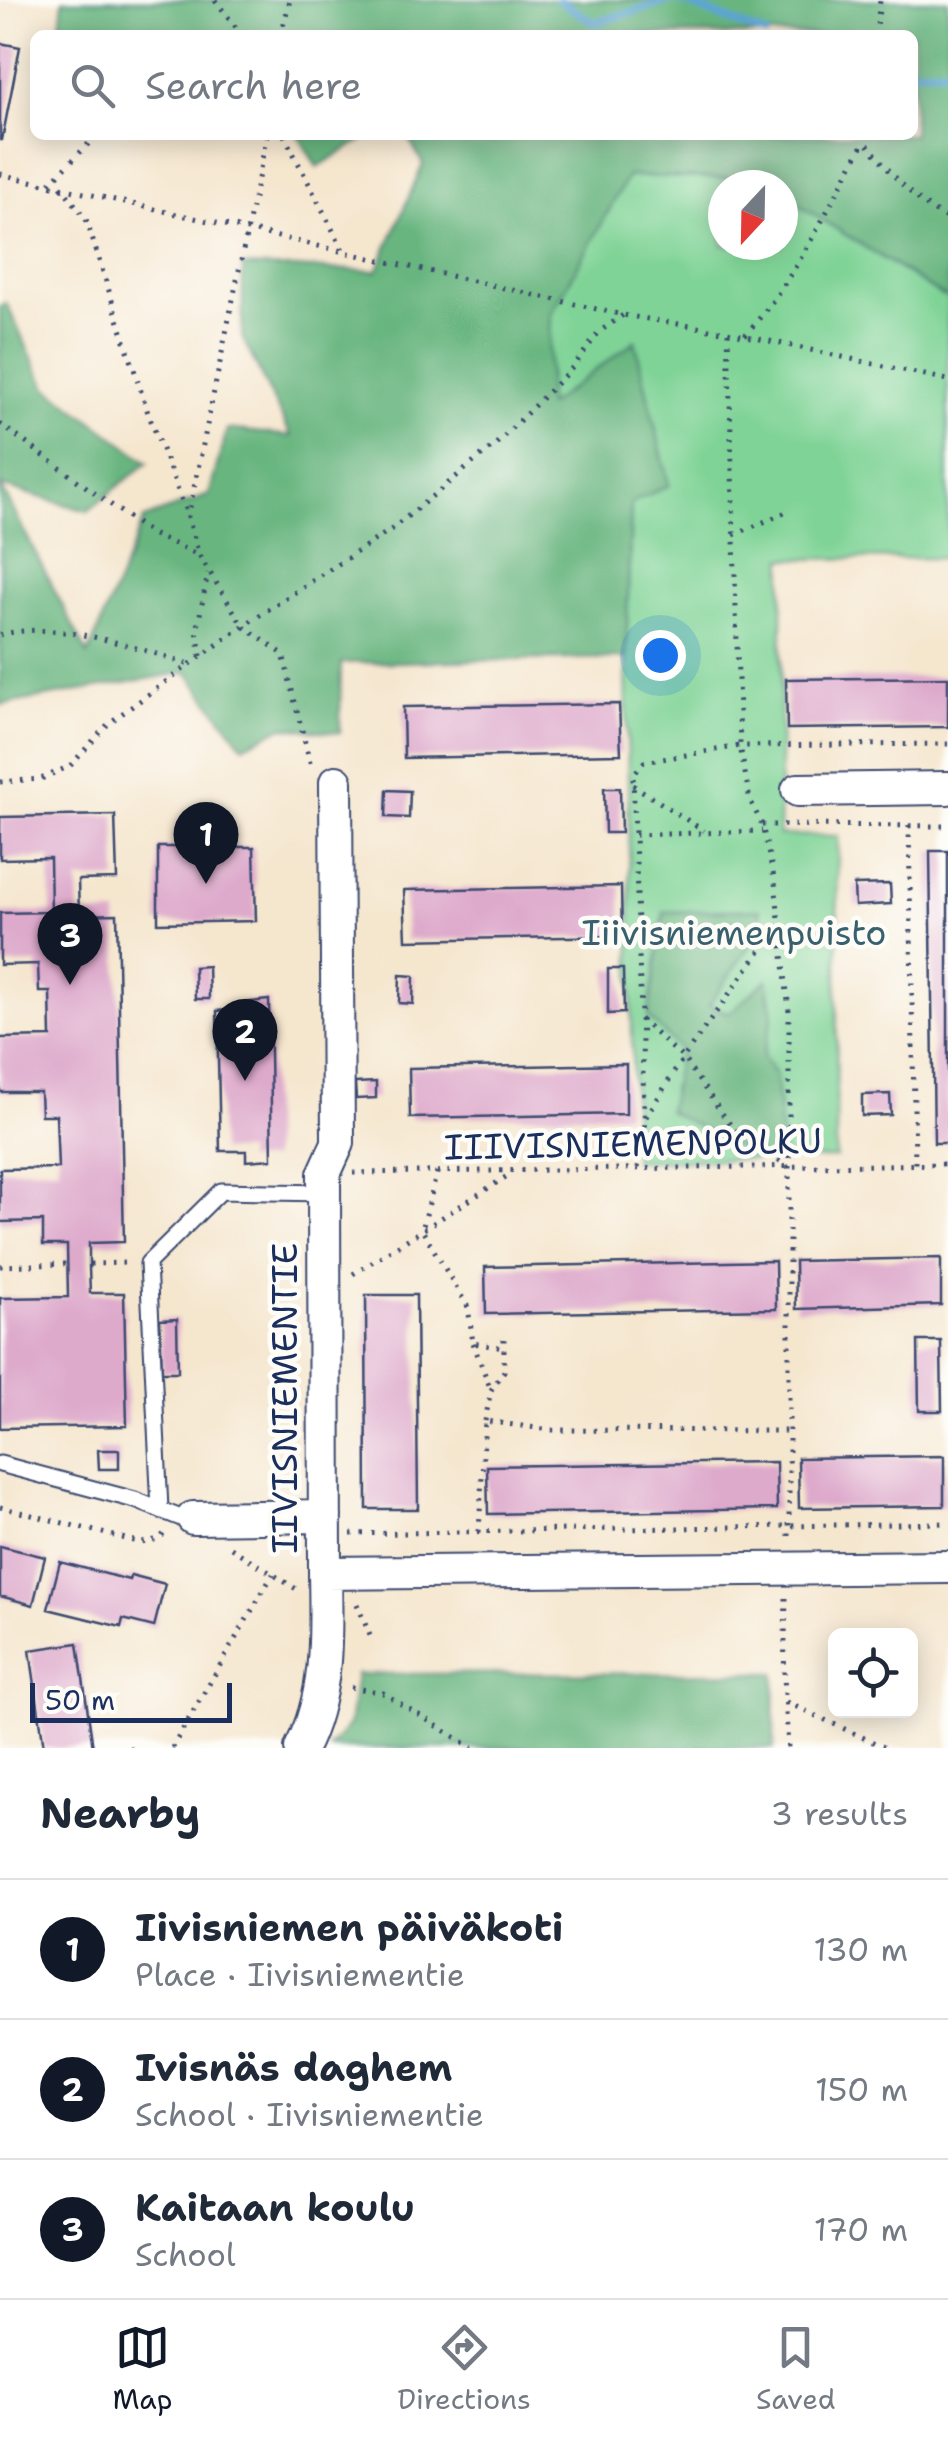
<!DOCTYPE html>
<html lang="en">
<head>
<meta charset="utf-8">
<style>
	body { margin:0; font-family:"Shantell Sans",sans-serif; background:#f2f2f3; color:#1f2937 }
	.controls { position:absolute; right:30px; bottom:30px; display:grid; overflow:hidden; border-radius:15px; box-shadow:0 5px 25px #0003 }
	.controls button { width:90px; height:90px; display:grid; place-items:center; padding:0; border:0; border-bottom:2px solid #e0e1e3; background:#fff; color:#1f2937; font:50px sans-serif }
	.compass { position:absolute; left:708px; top:170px; width:90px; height:90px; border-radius:50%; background:#fff; box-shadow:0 5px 25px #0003; rotate:202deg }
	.scale { position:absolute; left:30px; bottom:25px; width:202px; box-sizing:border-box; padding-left:10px; border:5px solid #1b2f5e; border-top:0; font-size:28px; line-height:35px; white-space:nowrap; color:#1b2f5e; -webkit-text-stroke:8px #fdfcf7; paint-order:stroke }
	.you { position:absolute; left:660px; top:655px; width:35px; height:35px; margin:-25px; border:8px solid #fff; border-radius:50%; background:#1a73e8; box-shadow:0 0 0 15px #1a73e833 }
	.badge { display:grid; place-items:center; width:65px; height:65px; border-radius:50%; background:#111827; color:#fff; font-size:32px; font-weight:700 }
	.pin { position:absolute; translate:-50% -82px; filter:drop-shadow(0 2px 5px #0008) }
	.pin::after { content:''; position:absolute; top:52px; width:35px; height:30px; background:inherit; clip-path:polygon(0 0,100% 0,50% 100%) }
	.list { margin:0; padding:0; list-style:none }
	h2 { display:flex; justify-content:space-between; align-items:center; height:130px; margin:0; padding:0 40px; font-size:42px }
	h2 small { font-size:32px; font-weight:400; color:#747a83 }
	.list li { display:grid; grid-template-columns:65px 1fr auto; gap:30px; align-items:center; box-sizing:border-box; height:140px; padding:0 40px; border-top:2px solid #e0e1e3 }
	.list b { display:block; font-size:38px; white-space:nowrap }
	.list p { margin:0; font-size:32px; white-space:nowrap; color:#747a83 }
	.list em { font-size:32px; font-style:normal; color:#747a83 }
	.icon { flex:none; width:55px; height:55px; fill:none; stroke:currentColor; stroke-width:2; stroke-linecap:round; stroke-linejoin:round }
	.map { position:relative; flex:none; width:948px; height:1748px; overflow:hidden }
	.search { position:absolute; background:#fff; box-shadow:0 5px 25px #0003; left:30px; right:30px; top:30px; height:110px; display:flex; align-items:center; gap:25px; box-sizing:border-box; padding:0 35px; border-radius:15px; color:#747a83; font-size:38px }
	.sheet { height:550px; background:#fff }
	nav { display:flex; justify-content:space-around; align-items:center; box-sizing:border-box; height:140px; border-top:2px solid #e0e1e3; background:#fff; font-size:28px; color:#747a83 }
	nav a { display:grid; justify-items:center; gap:5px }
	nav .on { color:#111827 }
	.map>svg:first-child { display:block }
</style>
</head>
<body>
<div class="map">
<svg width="948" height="1748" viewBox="0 0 948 1748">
	<rect width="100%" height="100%" fill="#fdfcf7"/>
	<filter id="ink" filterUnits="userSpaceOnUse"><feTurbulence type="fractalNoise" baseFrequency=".01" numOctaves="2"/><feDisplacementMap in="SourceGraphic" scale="20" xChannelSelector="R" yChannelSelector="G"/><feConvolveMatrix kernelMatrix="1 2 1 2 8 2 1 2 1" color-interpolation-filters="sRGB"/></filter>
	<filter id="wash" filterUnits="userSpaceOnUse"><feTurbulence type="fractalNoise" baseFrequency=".0048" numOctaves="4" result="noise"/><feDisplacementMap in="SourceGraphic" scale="40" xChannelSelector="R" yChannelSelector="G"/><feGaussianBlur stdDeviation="2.25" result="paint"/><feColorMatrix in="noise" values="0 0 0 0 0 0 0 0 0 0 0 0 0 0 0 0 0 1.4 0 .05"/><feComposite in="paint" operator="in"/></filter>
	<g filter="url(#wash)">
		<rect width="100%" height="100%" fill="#f5e6ce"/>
		<path fill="#7fd396" stroke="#4d817a" stroke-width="2.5" d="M628,176L759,179L768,185H723V245H783V195L942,296H948V558L783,559L779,835L838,836L836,1158L634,1161L626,658L631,503L669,484L547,407L551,314Z"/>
		<path fill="#67b57f" stroke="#41726e" stroke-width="2.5" d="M63,0H948V296H943L783,195V185H768L759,179L628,176L551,314L547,406L635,341L669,485L631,503L626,658L341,663L340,733L283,727L243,746L187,672L0,705V306L6,303L46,387L148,462L88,511L1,486L88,655L144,519L209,495L227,429L291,436L242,337L243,266L377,271L423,164L407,135H913V35H59Z
			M298,135H371L317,167Z
			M760,909L762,927L709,1005L729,1013L767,980L773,1016L763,1056L776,1076L783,1159L755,1156L668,1111L680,1050L648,1017L664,912Z
			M775,1673L774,1748H329L349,1725L356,1674Z"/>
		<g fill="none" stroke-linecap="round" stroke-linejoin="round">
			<path stroke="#5da5d4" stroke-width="8" d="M559,0L594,23L672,0
				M678,0L766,35
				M913,70H948"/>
		</g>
		<g id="blocks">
			<path fill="#deaacc" d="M0,43L20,47L2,140H0Z
				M948,677V727L787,729L786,679Z
				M619,704L621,754L404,758L403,707Z
				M604,788H620L621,833H605Z
				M387,790L410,791L409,818L386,817Z
				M115,815L117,879L78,880L79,915L117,914L124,1242L89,1243V1268L90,1293H124L127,1426L0,1428V1298L68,1297L67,1245H43V1221L0,1222V1169L58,1168L56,1115H41L40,1092H0V1038L51,1037L50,992H39L38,964L0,965V913L51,912L50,858L0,859V817Z
				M158,847H254L256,921L158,923Z
				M930,851H948V1143H934Z
				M890,884L891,904L855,906L854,885Z
				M621,886L622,936L406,940L404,890Z
				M208,966L209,999H195L194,967Z
				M608,969H623L624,1013L608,1014Z
				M400,975L414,976L413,1004L399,1003Z
				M269,1000L272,1159L246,1161V1151H220L217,1011L242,1009L241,1003Z
				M626,1064V1114L410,1118L409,1068Z
				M376,1082V1098L356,1099L355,1083Z
				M890,1094L891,1115L862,1116V1095Z
				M941,1258V1305L796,1309L795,1261Z
				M775,1261L776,1309L486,1314L485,1267Z
				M366,1295H416L418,1509H367Z
				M177,1319L178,1372H162L160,1320Z
				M918,1341H941L942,1411H919Z
				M98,1450H119V1469H99Z
				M944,1456V1506L799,1508L798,1458Z
				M776,1462L777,1509L488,1514L487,1466Z
				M0,1546L45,1557L33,1605L0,1596Z
				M60,1562L129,1580L131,1575L165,1584L154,1627L123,1619L121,1627L48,1609Z
				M78,1643L93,1748H44L30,1650Z"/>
		</g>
	</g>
	<g filter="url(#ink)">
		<use href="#blocks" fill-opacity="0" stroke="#3c4a6f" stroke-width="2.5"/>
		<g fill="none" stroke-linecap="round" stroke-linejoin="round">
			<defs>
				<path id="lane" d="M0,1464L135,1500L181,1518H193
					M160,1509L148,1263L221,1191L324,1193"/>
				<path id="street" d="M336,782L338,1143L324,1174L325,1573L948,1567
					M798,790L948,788
					M193,1518L325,1516
					M301,1748C329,1694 326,1632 325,1573"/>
			</defs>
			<use href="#lane" stroke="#3c4a6f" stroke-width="19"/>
			<use href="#street" stroke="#3c4a6f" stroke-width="36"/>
			<path stroke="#3c4a6f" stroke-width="5" stroke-dasharray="2.5 8" stroke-linecap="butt" d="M215,0L242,35
				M281,35L290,0
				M876,35L880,0
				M267,135L188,517L199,555L243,626L283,654L311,767
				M284,135L343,250
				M866,135L865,141C889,171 913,201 948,219
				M0,174L623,315L728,332L948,380
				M50,183L97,135
				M61,186L86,219L148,413L187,514
				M728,332L740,746L750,800L762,825L775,882L789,1011V1543
				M745,335C796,279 828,207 865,141
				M0,424L151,534L199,555
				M734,535L791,510
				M0,635C56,619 137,648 191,665
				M201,656L197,630L208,573
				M0,782L41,779L70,766L109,723L243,626L392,529L495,445L574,366L599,332L623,315
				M633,785L704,831
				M762,825L948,826
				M909,825L915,1164
				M635,835L762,831
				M640,1019L683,1058L734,1130L788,1167
				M646,1117L683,1058L779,925
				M638,1168L645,1134L633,775L644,762L740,746L948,744
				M437,1172L422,1230L468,1307L473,1343L504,1348
				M353,1173L948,1164
				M90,1264L127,1263
				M0,1266L67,1264
				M353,1274L512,1173
				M473,1343L491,1390
				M485,1421L491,1390L504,1371V1333
				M0,1507L142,1543L159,1539L164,1534
				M479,1532L485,1421L551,1430L789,1431
				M351,1534L948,1523
				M231,1548L298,1590
				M786,1598L784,1676L788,1748
				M357,1604L371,1638
				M351,1687L383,1693L473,1748
				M786,1702L886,1748
				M129,1748H137
				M172,1748L273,1574"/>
			<use href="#lane" stroke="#fff" stroke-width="15"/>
			<use href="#street" stroke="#fff" stroke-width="32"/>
		</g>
	</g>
	<g text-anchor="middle" stroke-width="9" stroke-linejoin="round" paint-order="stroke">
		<g font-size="35" fill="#39606f" stroke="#fdfcf7">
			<text x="734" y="945">Iiivisniemenpuisto</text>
		</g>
		<g font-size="35" fill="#1b2f5e" stroke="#fdfcf7">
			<text transform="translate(633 1144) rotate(-1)" y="12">IIIVISNIEMENPOLKU</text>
			<text transform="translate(285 1398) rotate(-90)" y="12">IIVISNIEMENTIE</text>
		</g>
	</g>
</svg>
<div class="controls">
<button><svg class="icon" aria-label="locate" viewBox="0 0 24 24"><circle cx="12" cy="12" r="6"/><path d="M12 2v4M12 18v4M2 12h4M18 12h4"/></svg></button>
</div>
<svg class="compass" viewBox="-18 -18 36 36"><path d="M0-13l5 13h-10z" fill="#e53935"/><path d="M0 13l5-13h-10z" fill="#747a83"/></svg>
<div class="scale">50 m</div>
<div class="you"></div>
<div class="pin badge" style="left:206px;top:884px">1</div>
<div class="pin badge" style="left:245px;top:1081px">2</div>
<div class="pin badge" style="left:70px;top:985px">3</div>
<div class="search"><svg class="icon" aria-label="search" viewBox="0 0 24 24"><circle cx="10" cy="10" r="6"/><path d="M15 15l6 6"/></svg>Search here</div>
</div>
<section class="sheet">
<h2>Nearby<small>3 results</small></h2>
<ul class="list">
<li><span class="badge">1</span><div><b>Iivisniemen päiväkoti</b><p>Place · Iivisniementie</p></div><em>130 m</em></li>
<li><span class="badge">2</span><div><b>Ivisnäs daghem</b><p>School · Iivisniementie</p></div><em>150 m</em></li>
<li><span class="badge">3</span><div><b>Kaitaan koulu</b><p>School</p></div><em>170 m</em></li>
</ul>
</section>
<nav>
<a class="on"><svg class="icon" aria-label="map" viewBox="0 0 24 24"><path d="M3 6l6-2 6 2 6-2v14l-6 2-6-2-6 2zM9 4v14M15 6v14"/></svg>Map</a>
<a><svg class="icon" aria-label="directions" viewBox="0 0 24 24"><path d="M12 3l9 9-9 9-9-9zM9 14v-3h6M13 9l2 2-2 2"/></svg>Directions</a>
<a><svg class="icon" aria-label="saved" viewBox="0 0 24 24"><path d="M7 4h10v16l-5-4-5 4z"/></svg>Saved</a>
</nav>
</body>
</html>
